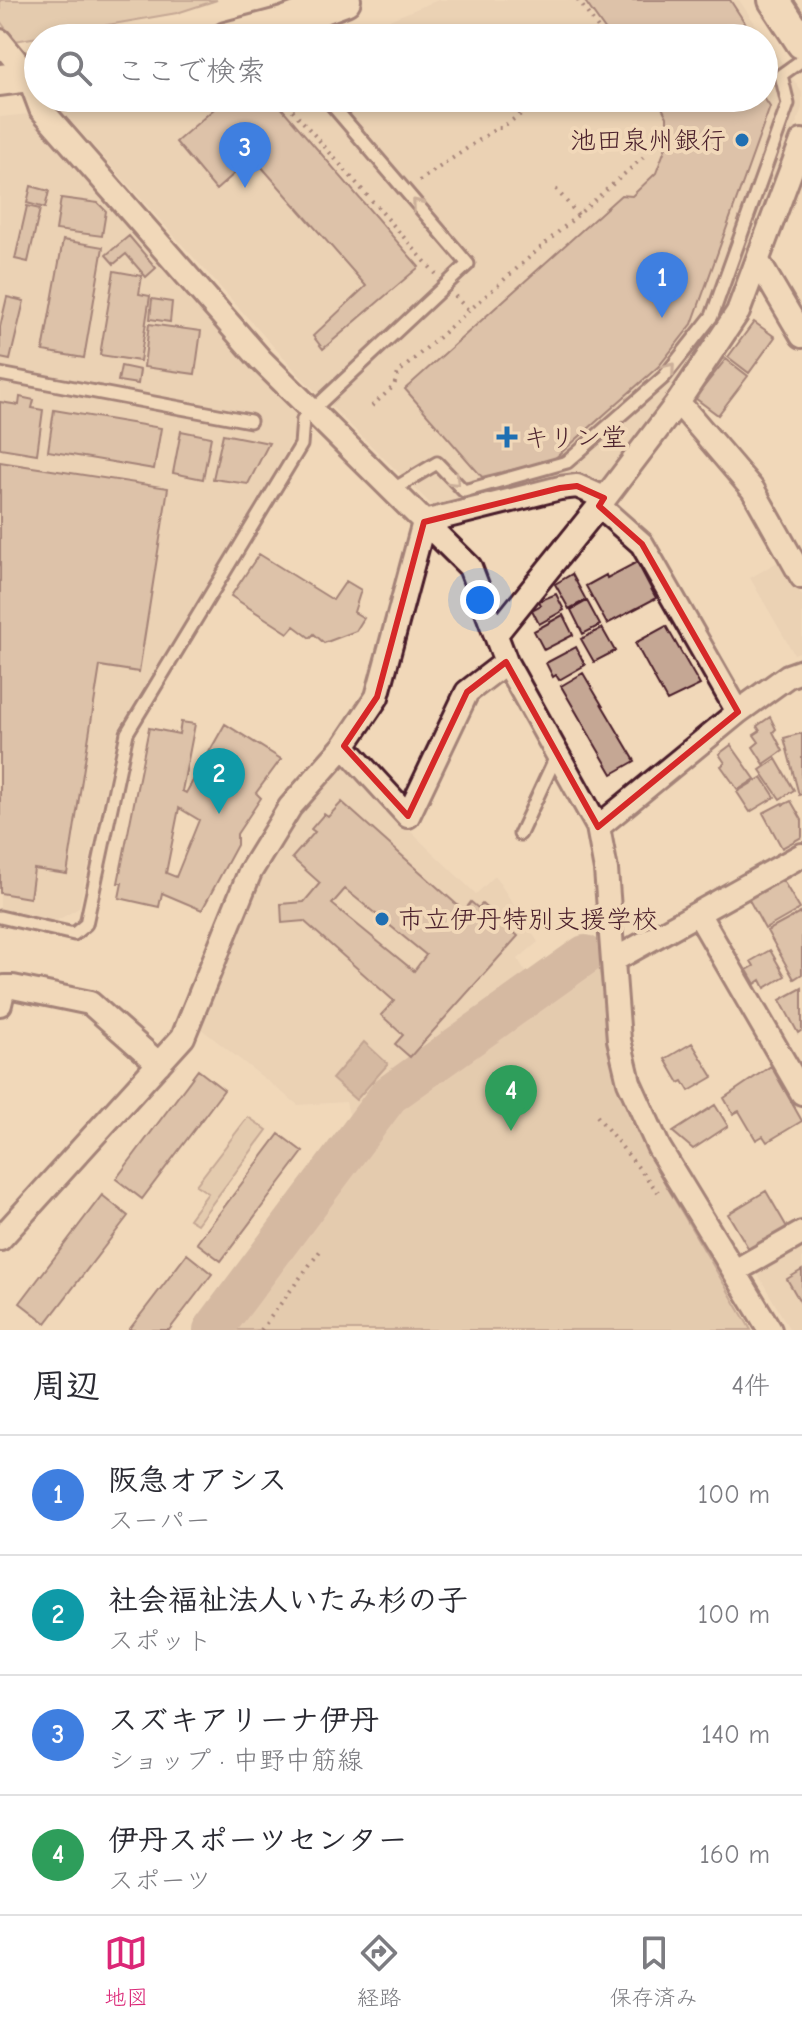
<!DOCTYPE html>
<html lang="ja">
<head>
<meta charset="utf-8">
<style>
	body { margin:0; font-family:"Comic Neue","Klee One",sans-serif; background:#f7f7f7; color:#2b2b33 }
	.you { position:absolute; left:480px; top:600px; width:28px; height:28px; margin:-20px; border:6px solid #fff; border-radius:50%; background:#1a73e8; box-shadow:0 0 0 12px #1a73e833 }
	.badge { display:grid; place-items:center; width:52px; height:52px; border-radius:50%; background:#db2777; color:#fff; font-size:26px; font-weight:700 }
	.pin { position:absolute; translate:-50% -66px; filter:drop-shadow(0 2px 4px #0008) }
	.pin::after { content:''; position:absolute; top:42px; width:28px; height:24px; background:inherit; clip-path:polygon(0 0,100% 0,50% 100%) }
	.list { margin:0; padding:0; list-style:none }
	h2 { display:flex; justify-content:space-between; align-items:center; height:104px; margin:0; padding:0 32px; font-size:34px }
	h2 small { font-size:26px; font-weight:400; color:#7c7c81 }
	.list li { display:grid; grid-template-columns:52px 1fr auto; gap:24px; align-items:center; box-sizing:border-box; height:120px; padding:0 32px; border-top:2px solid #e1e1e2 }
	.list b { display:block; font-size:30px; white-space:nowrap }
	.list p { margin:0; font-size:26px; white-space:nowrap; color:#7c7c81 }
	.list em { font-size:26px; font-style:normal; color:#7c7c81 }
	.icon { flex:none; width:44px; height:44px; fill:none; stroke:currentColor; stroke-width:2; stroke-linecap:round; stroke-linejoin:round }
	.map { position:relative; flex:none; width:802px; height:1330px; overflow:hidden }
	.search { position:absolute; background:#fff; box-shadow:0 4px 12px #0003; left:24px; right:24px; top:24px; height:88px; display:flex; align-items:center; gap:20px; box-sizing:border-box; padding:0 28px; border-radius:44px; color:#7c7c81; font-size:30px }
	.sheet { height:584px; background:#fff }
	nav { display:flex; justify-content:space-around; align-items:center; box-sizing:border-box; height:112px; border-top:2px solid #e1e1e2; background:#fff; font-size:22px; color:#7c7c81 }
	nav a { display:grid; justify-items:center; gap:4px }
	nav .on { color:#db2777 }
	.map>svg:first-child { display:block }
</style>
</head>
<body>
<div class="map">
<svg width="802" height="1330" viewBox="0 0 802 1330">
	<rect width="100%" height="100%" fill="#f1d8b9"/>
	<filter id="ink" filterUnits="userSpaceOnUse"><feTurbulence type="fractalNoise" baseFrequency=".0125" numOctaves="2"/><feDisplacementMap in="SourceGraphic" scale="16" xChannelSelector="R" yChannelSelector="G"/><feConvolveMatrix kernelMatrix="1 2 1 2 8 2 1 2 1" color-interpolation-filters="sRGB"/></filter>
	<g filter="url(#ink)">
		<path fill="#e4c9ae" d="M438,0H739L802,92V108L728,316L602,482L437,510L301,377L62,111L126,98H764V38H345Z
			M29,114L265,382L295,413V435L261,496L118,730L79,908L56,921L0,908V117Z
			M781,560L802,596V651L794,654L750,578Z
			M346,760L409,830L476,894L495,876L538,942L518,959L527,974L382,1079L350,1118L346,1102L298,1105L200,1028L198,1022L256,886L297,815Z
			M802,1244V1330H790L756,1271Z"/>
		<path fill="#d6baa1" stroke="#906c66" stroke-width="2" d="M0,0H217L177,13L15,41L0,21Z
			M599,965L616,1080L649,1156L751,1330H235L401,1107Z
			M248,1117L267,1130L197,1224L189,1219L208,1193L196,1185Z"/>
		<path fill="#b49384" stroke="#8a6560" stroke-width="2" d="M364,1042L388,1064L356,1100L332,1079Z"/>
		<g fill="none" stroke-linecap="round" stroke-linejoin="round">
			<path stroke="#b49384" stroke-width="40" d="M213,1330L389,1095L585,955"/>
		</g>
		<path fill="#c5a794" stroke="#4a1f2b" stroke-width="2" fill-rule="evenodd" d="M584,0H730L745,23L732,31L737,38H611Z
			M204,98H273L419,267L323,349L313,336L366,286L253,157L216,190L176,142L214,109Z
			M657,98H764L770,107L692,324L659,366L553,460L482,477L405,389L621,195L632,196L656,173L667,144V117Z
			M31,186L49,191L45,208L27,203Z
			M61,198L98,203L106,211L102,236L56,230Z
			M27,206L40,209L28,262L15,259Z
			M129,236L156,268L146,277L126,254L114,264L106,255Z
			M63,240L103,247L84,358L43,351Z
			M114,271L142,276L139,294L150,296L140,361L100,355Z
			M7,297L24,301L10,360L0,358V327Z
			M152,299L172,302L170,322L150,319Z
			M754,322L775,337L749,373L728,357Z
			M149,324L201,331L195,374L144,367Z
			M726,359L748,376L718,415L695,398Z
			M121,366L140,370L138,384L118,381Z
			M20,397L34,400L32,408L43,410L37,454L0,448V402L19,405Z
			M54,410L161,428L154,469L48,451Z
			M181,431L211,437L203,479L173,473Z
			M223,434L269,443L248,484L213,479Z
			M0,462L168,488L139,672L100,666L67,874L34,869L30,898L0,893Z
			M259,554L333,600L346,581L361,590L354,612L364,618L356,631L324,643L314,634L310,638L294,626L288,633L231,596Z
			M637,562L656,598L607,624L586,586L606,575L607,578Z
			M572,574L586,600L569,609L555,584Z
			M556,594L564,610L539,624L532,610L541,605L539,601Z
			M587,601L600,625L583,634L571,610Z
			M563,615L573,635L544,650L534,631Z
			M666,626L700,685L667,701L635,643Z
			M602,628L615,651L594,662L581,639Z
			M576,647L585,665L559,680L556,675L553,677L546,663Z
			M583,673L635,761L612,774L561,686Z
			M770,717L776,729L773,732L783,751L764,764L753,747L759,742L754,735L760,731L757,726Z
			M181,722L195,724L182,791L186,793L225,724L281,759L256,793L261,798L237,834V845L202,910L162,893L159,907L119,898L122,883H118L149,728L179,734ZM179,808L199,820L176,877L166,873Z
			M802,733V794L799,795L784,738Z
			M731,745L755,779L738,790L721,766L725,763L719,754Z
			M776,759L794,790L780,799L760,770Z
			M762,777L775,797L750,812L737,792Z
			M791,801L802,820V837L782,848L763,813L782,803L783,805Z
			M342,802L464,911L471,902L478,908L482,904L518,936L410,1057L395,1044L403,1035L381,1015L394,1001L304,921L282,923L281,904L304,902L320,883L292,858L315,832L311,829L324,814L328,817ZM345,889L426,955L414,971L332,904Z
			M782,879L800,909L765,929L748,898Z
			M802,912V974L794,979L767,931Z
			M770,950L785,976L765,988L761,980L755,984L747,970L754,966L751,961Z
			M802,988V1030L798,1033L780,1000Z
			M692,1043L713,1077L689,1091L683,1081L679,1083L665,1059Z
			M771,1066L802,1121L767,1142L763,1136L756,1140L739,1111L733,1114L724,1098Z
			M198,1070L224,1090L142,1199L116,1179Z
			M715,1105L728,1126L693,1149L673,1132Z
			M279,1134L303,1152L221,1261L197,1243Z
			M766,1191L788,1229L750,1251L728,1214Z
			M102,1195L128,1216L46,1323L20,1303Z
			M187,1254L212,1274L169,1330H129Z
			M802,1270V1305L787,1279Z"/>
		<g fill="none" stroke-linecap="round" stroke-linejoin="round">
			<defs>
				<path id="lane" d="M0,374L250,421
					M392,490L437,463L464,491L567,462L664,377L712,316L788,104L781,75L802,60
					M520,834L553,763L559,757
					M0,917L74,934L86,924L127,733L301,445L303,419L468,264L326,98"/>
				<path id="street" d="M0,41L29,77L41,109L261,360L470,567L506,662L598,827
					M758,261L802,336
					M678,402L753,490L802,577
					M599,506L642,544L738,712L788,676L802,671
					M496,634L599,506L678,402L738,312L802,141
					M738,712L598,827L606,870L619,1040L629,1082L659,1148L770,1330
					M344,746L408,816L467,692L506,662
					M699,915L802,1093
					M614,960L802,855
					M0,1004L4,987H13L90,1003L159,1064
					M0,1239L183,1037L250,872L290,807L344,746L377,697L424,522L560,488L577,486L604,498
					M735,1271L802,1233"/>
				<path id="secondary" d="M774,0L802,43
					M226,38L283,23L345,0
					M0,80L38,75"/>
			</defs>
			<use href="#lane" stroke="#4a1f2b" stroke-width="17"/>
			<use href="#street" stroke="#4a1f2b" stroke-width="28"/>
			<use href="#secondary" stroke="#4a1f2b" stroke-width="36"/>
			<path stroke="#4a1f2b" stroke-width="4" stroke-dasharray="2 6" stroke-linecap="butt" d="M578,0L605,38
				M282,98L436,274
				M647,98L649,100
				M419,181L497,128H501L541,100L548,98
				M556,189L578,215
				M455,296L469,311
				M372,406L394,386L398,373L647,154
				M597,1116L658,1192
				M261,1330L320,1251"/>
			<use href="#lane" stroke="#f1d8b9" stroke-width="11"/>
			<use href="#street" stroke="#f1d8b9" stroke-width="22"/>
			<use href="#secondary" stroke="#f1d8b9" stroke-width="30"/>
		</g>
		<defs><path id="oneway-chevron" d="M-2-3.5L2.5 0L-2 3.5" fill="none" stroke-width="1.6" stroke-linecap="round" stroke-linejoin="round" transform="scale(2)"/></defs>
		<g stroke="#9e7c72">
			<use href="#oneway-chevron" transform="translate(417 204) rotate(-130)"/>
			<use href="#oneway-chevron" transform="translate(670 368) rotate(-50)"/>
			<use href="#oneway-chevron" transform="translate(455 481) rotate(44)"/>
		</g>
	</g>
	<path d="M0 0H802V1330H0ZM577,486L604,498L599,506L642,544L738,712L598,827L506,662L467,692L408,816L344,746L377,697L424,522L560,488Z" fill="#f1d8b9" fill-opacity=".55" fill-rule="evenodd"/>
	<path fill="none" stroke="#d62828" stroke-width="6" stroke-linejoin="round" d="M577,486L604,498L599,506L642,544L738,712L598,827L506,662L467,692L408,816L344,746L377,697L424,522L560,488Z"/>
	<g fill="#1f6fb2" stroke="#f1d8b9" stroke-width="3">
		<circle cx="742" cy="140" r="8"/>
		<path d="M503 425h8v8h8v8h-8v8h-8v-8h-8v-8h8z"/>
		<circle cx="382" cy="919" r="8"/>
	</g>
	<g text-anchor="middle" stroke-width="8" stroke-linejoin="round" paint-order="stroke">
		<g font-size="26" fill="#4a1f2b" stroke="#f1d8b9" text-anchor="start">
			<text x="726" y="149" text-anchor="end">池田泉州銀行</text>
			<text x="523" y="446">キリン堂</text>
			<text x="398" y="928">市立伊丹特別支援学校</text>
		</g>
	</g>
</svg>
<div class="you"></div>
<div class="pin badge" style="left:662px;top:318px;background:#3f7fe0">1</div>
<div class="pin badge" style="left:219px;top:814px;background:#0f9aa8">2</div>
<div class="pin badge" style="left:245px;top:188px;background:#3f7fe0">3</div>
<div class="pin badge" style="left:511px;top:1131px;background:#2e9e5b">4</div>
<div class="search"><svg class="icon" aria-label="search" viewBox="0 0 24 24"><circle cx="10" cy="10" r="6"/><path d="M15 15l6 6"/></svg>ここで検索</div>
</div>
<section class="sheet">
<h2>周辺<small>4件</small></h2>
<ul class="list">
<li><span class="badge" style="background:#3f7fe0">1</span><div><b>阪急オアシス</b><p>スーパー</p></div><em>100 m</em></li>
<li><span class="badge" style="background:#0f9aa8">2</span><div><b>社会福祉法人いたみ杉の子</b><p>スポット</p></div><em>100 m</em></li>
<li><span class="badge" style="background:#3f7fe0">3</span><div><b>スズキアリーナ伊丹</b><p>ショップ · 中野中筋線</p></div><em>140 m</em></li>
<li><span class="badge" style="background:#2e9e5b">4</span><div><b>伊丹スポーツセンター</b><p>スポーツ</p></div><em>160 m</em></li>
</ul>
</section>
<nav>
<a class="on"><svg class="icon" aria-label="map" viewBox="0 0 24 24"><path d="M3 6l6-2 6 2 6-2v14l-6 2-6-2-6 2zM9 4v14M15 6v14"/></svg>地図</a>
<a><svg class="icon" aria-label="directions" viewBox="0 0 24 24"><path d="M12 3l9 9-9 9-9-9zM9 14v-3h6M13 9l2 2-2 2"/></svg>経路</a>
<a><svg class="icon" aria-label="saved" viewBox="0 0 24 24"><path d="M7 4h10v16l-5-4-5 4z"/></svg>保存済み</a>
</nav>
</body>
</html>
